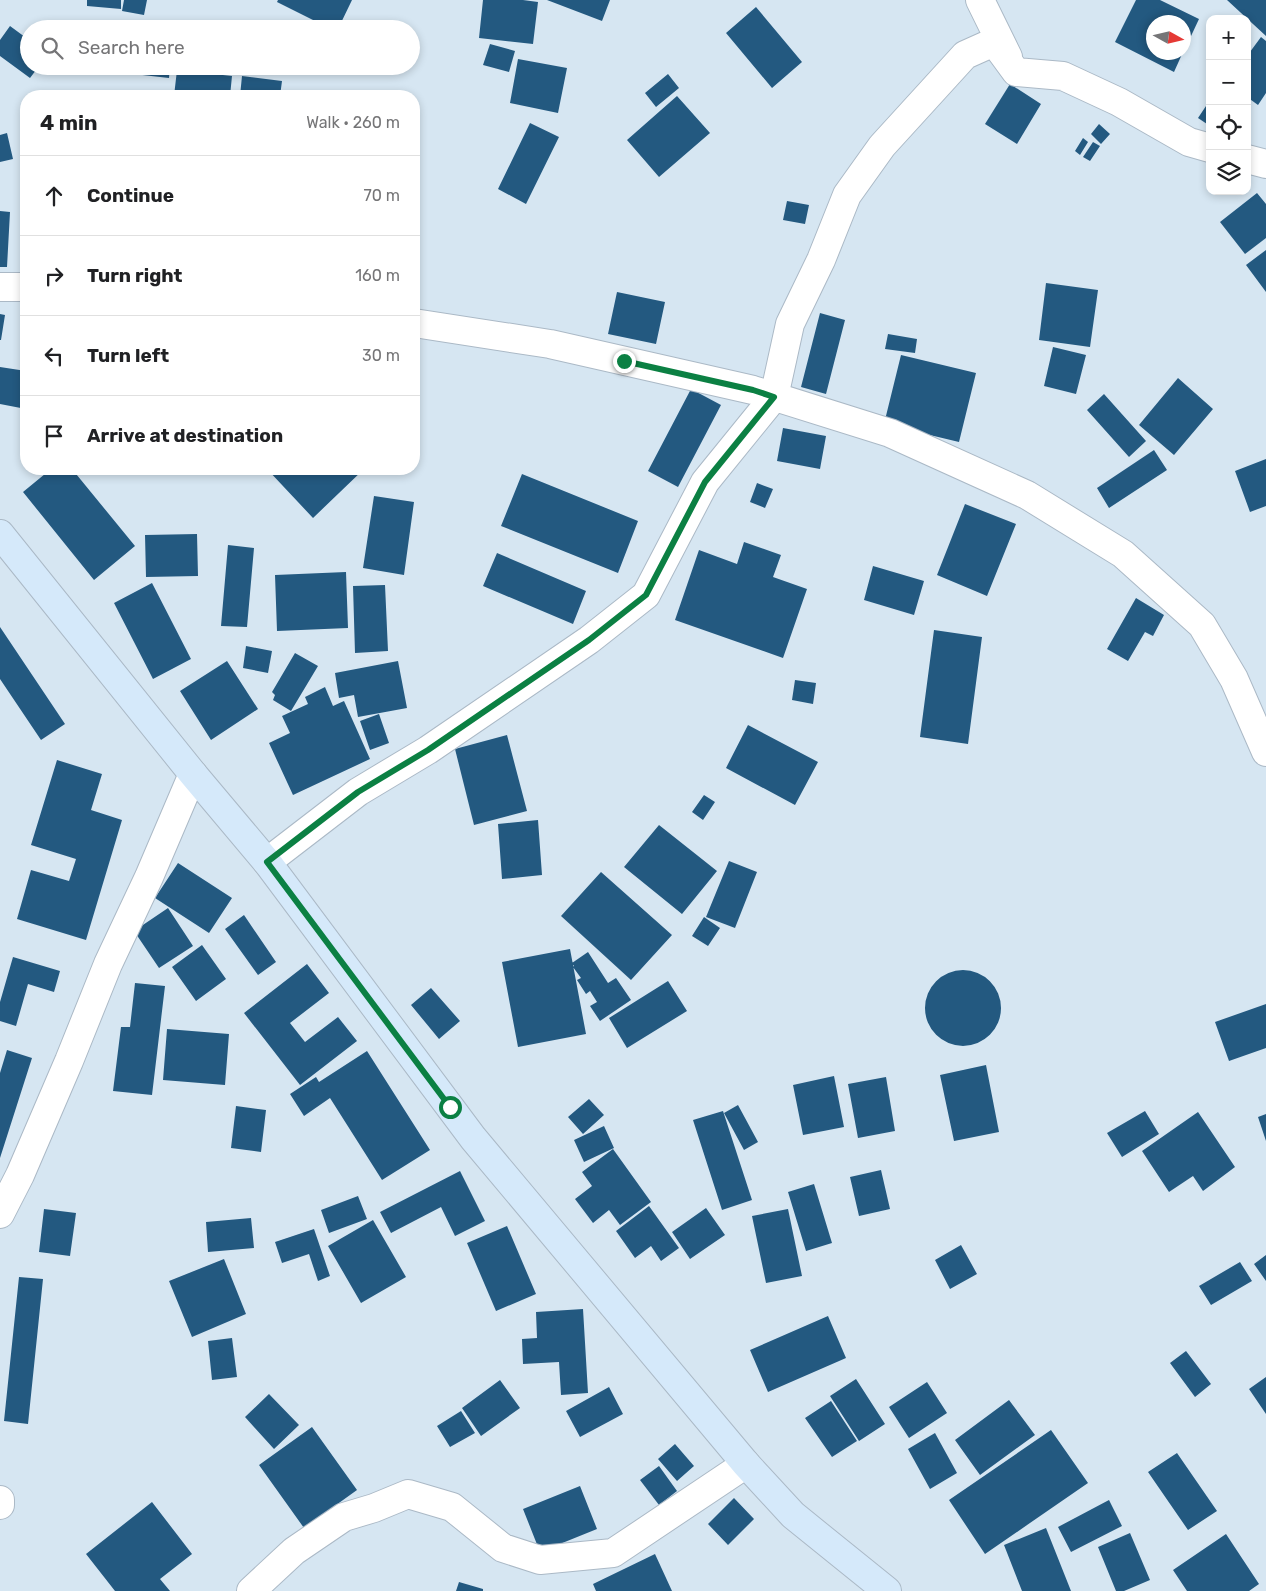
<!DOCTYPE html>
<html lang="en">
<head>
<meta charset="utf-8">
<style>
	body { margin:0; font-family:Rubik,sans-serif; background:#f6f6f6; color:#202124 }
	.controls { position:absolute; right:15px; top:15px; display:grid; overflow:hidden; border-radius:10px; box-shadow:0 2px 8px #0003 }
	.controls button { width:45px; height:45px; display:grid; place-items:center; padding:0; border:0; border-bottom:1px solid #e0e0e0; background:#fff; color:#202124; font:25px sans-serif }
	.compass { position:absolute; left:1146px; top:15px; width:45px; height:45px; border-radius:50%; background:#fff; box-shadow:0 2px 8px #0003; rotate:98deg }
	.stop { position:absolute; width:15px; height:15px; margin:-11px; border:4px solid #0b8043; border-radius:50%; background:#fff }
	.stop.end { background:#0b8043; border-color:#fff; box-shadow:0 1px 5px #0008 }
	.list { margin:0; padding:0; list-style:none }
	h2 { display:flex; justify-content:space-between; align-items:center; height:65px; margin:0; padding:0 20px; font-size:21px }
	h2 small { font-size:16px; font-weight:400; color:#757577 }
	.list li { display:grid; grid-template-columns:32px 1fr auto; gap:15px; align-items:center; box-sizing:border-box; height:80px; padding:0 20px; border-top:1px solid #e0e0e0 }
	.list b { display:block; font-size:19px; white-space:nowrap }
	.list em { font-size:16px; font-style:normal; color:#757577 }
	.icon { flex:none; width:28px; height:28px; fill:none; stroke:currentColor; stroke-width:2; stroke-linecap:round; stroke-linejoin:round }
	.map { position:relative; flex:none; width:1266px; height:1591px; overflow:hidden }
	.search { position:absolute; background:#fff; box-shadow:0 2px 8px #0003; left:20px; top:20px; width:400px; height:55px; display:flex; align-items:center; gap:12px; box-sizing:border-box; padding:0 18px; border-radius:28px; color:#757577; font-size:19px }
	.panel { position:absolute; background:#fff; box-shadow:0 2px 8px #0003; left:20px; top:90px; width:400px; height:385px; border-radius:20px }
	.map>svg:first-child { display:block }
</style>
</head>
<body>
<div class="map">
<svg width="1266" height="1591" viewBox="0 0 1266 1591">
	<rect width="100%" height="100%" fill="#d6e6f2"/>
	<path fill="#235980" d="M87,0H121V9L87,6Z
		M124,0H147L144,15L122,11Z
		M278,0H352L338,29H331L277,2Z
		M483,0H523L538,2L533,44L479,38Z
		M547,0H610L602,21Z
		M1136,0H1160L1199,19L1184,51V22H1154V52H1183L1174,72L1115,42Z
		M1227,0H1266V36Z
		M756,7L802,62L772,88L726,33Z
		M104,24L137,27V29H103Z
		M10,26L29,40V66H39L30,78L0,56V40Z
		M1261,37L1266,41V93L1258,105L1247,97V56Z
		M490,44L515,51L509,72L483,65Z
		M518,59L567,68L558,113L510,103Z
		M99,66H170L169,78L98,70Z
		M247,66H258L255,75L245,71Z
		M177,70L232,76L230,96H174Z
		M668,74L679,88L656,107L645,93Z
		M242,76L282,81L280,96H240Z
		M1010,84L1041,104L1017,144L985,124Z
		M677,96L710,133L659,177L627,140Z
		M1210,100V126L1198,118Z
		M530,123L559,137L526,204L498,189Z
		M1099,124L1110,134L1101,144L1091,134Z
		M7,133L13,159L0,162V135Z
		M1083,138L1088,142L1080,155L1075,151Z
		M1093,142L1100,146L1090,161L1083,157Z
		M25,168H26V197L20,196Z
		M1257,193L1266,204V238L1245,254L1220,222Z
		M787,201L809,205L805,224L783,220Z
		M0,211L10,212L7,267H0Z
		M1266,250V292L1246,265Z
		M1046,283L1098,290L1090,347L1039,340Z
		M617,292L665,302L656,344L608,334Z
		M820,313L845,320L826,394L801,387Z
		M0,314L5,315L1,340H0Z
		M888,334L917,339L915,353L885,349Z
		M1053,347L1086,355L1076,394L1044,386Z
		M901,355L976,373L959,442L884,424Z
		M0,367L26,371V409L0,404Z
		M1178,378L1213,409L1174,455L1139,425Z
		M691,389L721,405L678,487L648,471Z
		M1104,394L1146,441L1129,457L1087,410Z
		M783,428L826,436L820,469L777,461Z
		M1154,450L1167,470L1109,508L1097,488Z
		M1266,459V506L1250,512L1235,471Z
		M51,469H72L135,546L94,580L23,492Z
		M107,469H128L127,475Z
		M267,469H364L313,518Z
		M522,474L638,521L618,573L501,526Z
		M757,483L773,489L765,508L750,502Z
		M374,496L414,502L404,575L363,568Z
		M965,504L1016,524L987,596L937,575Z
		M197,534L198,576L146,577L145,535Z
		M744,542L781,555L773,577L807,589L783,658L675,620L699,550L737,564Z
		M228,545L254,548L247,627L221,626Z
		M497,553L586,591L573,624L483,586Z
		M873,566L924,581L914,615L864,600Z
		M346,572L348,628L277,631L275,575Z
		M152,583L191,659L153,679L114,603Z
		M385,585L388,651L355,653L353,586Z
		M1136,598L1164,615L1153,636L1145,632L1128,661L1107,649Z
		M0,627L65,724L41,740L0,679Z
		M934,630L982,637L968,744L920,737Z
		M246,646L272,651L268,673L243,668Z
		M295,653L318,666L291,711L273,700L275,695L272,692Z
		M227,661L258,709L211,740L180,691Z
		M398,661L407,708L358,717L354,695L339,698L335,673Z
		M795,680L816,683L813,704L792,700Z
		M325,687L333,706L344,701L370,759L293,795L269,743L290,733L282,716L308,704L305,697Z
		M379,714L389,743L370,750L360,721Z
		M748,725L818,762L795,805L726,768Z
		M507,735L527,811L474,825L455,749Z
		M57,760L102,774L91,810L122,820L86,940L17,919L31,870L69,881L76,859L31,845Z
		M704,795L715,802L703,820L692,812Z
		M538,820L542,875L502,879L498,824Z
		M659,825L717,871L682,914L624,867Z
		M729,861L757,872L735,928L706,917Z
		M178,863L232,898L209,933L155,898Z
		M601,872L672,935L631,980L561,916Z
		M168,908L193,946L159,968L134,931Z
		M244,915L276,962L258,975L225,929Z
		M704,917L720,928L708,946L692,936Z
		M202,945L226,979L196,1001L172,967Z
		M570,949L586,1034L518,1047L502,962Z
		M588,952L608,983L616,978L631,1000L600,1021L590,1006L597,1002L590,991L586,994L577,980L581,978L573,967L574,966L572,963Z
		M13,957L60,971L54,992L28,984L16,1026L0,1021V1002Z
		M307,964L329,993L290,1023L305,1042L338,1017L357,1041L300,1085L244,1013Z
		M925 1008a38 38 0 1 1 76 0a38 38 0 1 1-76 0Z
		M668,981L687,1011L627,1048L609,1018Z
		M135,983L165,986L152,1095L113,1091L121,1027H130Z
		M431,988L460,1021L439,1039L411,1005Z
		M1266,1004V1048L1229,1061L1215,1022Z
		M167,1029L229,1034L225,1085L163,1080Z
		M7,1050L32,1058L0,1158V1073Z
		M367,1051L430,1150L382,1180L330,1098L304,1116L290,1094L316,1077L319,1082Z
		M986,1065L999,1132L954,1141L940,1075Z
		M834,1076L844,1127L803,1135L793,1085Z
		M886,1077L895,1131L858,1138L848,1084Z
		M589,1099L604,1115L583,1134L568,1117Z
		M738,1105L758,1142L744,1150L724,1113Z
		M236,1106L266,1110L261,1152L231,1148Z
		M723,1111L752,1200L722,1210L693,1120Z
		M1145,1111L1159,1134L1122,1157L1107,1133Z
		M1198,1112L1235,1167L1203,1191L1193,1176L1169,1192L1142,1151Z
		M1266,1114V1141L1258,1117Z
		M604,1126L614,1148L584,1162L574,1140Z
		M613,1149L651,1202L620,1225L609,1210L593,1223L575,1199L592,1186L582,1172Z
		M881,1170L890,1209L859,1216L850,1177Z
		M460,1171L485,1221L455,1236L441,1207L391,1233L380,1212Z
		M814,1184L832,1243L806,1251L788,1192Z
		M358,1196L367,1219L329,1233L321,1210Z
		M649,1206L679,1248L661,1261L651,1246L635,1258L616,1231Z
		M706,1208L725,1235L690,1259L672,1232Z
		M44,1209L76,1213L70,1256L39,1252Z
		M788,1209L802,1276L766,1283L752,1216Z
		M251,1218L254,1248L208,1252L206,1222Z
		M373,1220L406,1277L361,1303L328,1246Z
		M507,1226L536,1294L496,1311L467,1243Z
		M314,1229L330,1276L318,1281L309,1254L282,1263L275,1242Z
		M961,1245L977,1274L950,1289L935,1260Z
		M1266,1255V1281L1254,1264Z
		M224,1259L246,1314L192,1337L169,1281Z
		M1240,1262L1252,1281L1211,1305L1199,1286Z
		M19,1277L43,1279L28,1424L4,1421Z
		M583,1309L588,1393L561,1395L559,1362L523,1364L522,1339L537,1338L536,1312Z
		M828,1316L846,1358L768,1392L750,1350Z
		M232,1338L237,1377L212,1380L208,1341Z
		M1186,1351L1211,1384L1195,1397L1170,1363Z
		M1266,1377V1414L1249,1389Z
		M856,1379L885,1424L859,1441L830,1396Z
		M500,1380L520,1408L481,1436L462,1408Z
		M927,1382L947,1413L909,1438L889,1407Z
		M609,1387L623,1414L580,1437L566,1411Z
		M269,1394L299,1425L274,1449L245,1417Z
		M1009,1400L1035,1435L980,1475L955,1440Z
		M831,1401L857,1441L832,1457L805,1418Z
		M461,1411L475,1433L450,1447L437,1426Z
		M312,1427L357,1490L304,1528L259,1465Z
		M1051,1430L1088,1483L985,1554L949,1500Z
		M935,1433L957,1473L930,1489L908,1449Z
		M675,1444L694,1466L677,1481L658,1459Z
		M1177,1453L1217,1511L1188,1530L1148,1472Z
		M659,1466L677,1491L659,1505L640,1480Z
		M580,1486L597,1529L540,1552L523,1509Z
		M734,1498L754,1519L728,1545L708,1524Z
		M1109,1500L1122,1526L1071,1552L1058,1527Z
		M152,1502L192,1554L160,1579L170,1591H115L86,1554Z
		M1046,1528L1071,1591H1022L1004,1545Z
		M1130,1533L1150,1580L1124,1591H1116L1098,1547Z
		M1226,1534L1259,1584L1249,1591H1187L1173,1570Z
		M655,1554L672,1591H596L593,1584Z
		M459,1582L483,1589V1591H456Z"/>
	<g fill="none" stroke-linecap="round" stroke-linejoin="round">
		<defs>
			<path id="minor" d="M980,0L1008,57
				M1247,159L1266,164
				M0,287H26
				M414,323L550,344L753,390L890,433L1027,495L1123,554L1202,625L1234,679L1266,752
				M267,862L358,792L428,750L589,640L646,595L705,482L774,397L790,324L821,260L847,195L882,146L965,55L994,42L1016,72L1063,76L1119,102L1189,142L1210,148
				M0,1214L20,1175L69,1061L108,964L149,877L193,774
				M0,1500V1505
				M251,1591L294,1551L344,1517L374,1508L408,1494L452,1507L503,1548L540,1560L613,1553L746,1464"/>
			<path id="secondary" d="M0,534L193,774L267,862L473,1138L746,1464L793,1515L887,1591"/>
		</defs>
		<use href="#minor" stroke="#abb9c6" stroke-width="30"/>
		<use href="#secondary" stroke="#abb9c6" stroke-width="30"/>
		<use href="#minor" stroke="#fff" stroke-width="28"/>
		<use href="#secondary" stroke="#d5e9fa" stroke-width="28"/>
	</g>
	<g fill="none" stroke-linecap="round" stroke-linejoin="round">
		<path stroke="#0b8043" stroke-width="6" d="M450,1107L267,862L358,792L428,750L589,640L646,595L705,482L774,397L753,390L624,361"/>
	</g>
</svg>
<div class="controls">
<button>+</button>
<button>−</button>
<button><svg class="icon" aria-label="locate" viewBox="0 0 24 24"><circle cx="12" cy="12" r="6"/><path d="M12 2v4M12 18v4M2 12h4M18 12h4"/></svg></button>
<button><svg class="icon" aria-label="layers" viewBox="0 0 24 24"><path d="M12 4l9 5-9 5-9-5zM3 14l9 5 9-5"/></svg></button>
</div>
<svg class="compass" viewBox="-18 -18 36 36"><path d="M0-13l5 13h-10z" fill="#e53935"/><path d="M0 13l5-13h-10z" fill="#757577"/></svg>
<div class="stop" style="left:450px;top:1107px"></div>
<div class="stop end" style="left:624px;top:361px"></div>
<div class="search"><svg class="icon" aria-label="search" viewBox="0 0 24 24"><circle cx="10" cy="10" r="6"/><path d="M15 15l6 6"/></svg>Search here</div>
<section class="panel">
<h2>4 min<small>Walk · 260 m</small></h2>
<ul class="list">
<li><svg class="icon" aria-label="ahead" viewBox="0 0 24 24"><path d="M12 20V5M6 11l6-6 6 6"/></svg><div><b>Continue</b></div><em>70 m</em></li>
<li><svg class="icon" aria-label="right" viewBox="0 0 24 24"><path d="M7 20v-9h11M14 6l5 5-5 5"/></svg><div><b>Turn right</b></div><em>160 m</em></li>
<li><svg class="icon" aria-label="left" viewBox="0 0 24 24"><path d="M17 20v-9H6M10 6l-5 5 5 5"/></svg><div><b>Turn left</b></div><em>30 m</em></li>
<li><svg class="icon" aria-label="arrive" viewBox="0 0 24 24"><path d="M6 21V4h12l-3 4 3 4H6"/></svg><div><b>Arrive at destination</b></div></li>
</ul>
</section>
</div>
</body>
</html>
